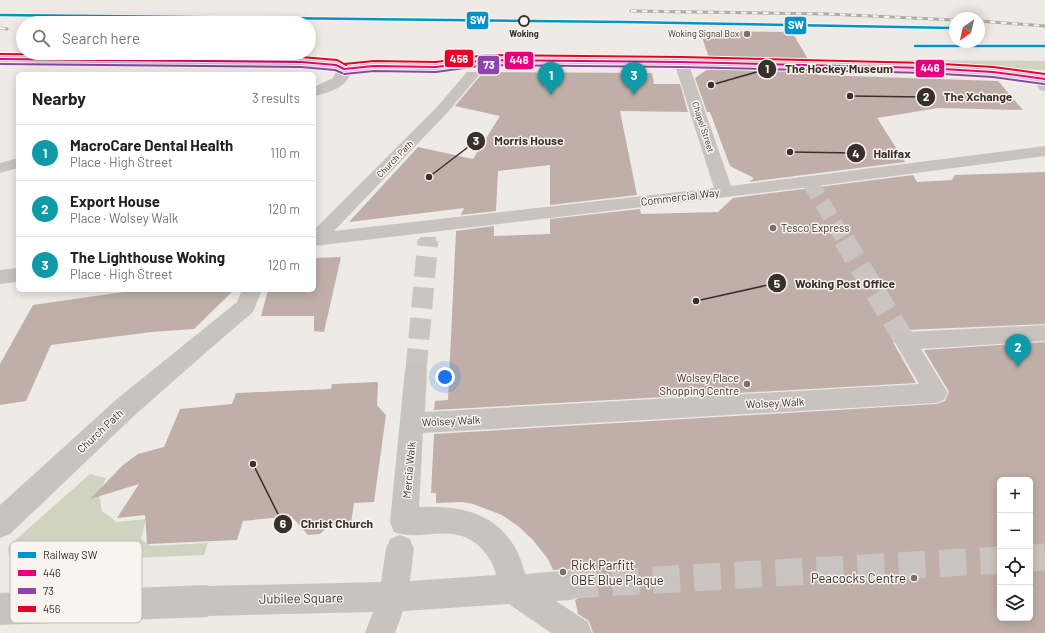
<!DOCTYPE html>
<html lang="en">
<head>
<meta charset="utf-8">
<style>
	body { margin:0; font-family:Barlow,sans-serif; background:#f6f6f6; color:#222 }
	.controls { position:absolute; right:12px; bottom:12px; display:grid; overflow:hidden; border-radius:6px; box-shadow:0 2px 10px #0003 }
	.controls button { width:36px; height:36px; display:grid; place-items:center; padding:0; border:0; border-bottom:1px solid #e0e0e0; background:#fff; color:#222; font:20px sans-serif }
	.compass { position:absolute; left:949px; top:12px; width:36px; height:36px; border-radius:50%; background:#fff; box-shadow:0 2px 10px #0003; rotate:214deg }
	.you { position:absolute; left:445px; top:377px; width:14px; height:14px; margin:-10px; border:3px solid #fff; border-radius:50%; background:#1a73e8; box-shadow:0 0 0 6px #1a73e833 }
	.badge { display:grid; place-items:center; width:26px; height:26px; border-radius:50%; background:#78716d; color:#fff; font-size:13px; font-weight:700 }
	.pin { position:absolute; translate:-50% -33px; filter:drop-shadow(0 1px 2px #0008) }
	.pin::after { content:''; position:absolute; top:21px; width:14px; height:12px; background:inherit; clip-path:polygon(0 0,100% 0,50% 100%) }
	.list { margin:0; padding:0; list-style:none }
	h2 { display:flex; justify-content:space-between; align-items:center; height:52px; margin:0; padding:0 16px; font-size:17px }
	h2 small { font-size:13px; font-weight:400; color:#767676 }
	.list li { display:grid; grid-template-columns:26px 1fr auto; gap:12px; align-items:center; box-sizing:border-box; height:56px; padding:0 16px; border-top:1px solid #e0e0e0 }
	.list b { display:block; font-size:15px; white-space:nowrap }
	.list p { margin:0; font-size:13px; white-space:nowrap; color:#767676 }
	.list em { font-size:13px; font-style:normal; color:#767676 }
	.icon { flex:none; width:22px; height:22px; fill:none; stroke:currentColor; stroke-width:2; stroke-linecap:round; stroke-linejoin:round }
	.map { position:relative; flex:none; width:1045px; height:633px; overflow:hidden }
	.search { position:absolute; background:#fff; box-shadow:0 2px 10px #0003; left:16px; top:16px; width:300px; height:44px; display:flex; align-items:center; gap:10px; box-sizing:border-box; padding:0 14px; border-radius:22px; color:#767676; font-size:15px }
	.panel { position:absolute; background:#fff; box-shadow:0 2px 10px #0003; left:16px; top:72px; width:300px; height:220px; border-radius:6px }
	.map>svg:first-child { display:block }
</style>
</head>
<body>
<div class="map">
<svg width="1045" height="633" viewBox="0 0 1045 633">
	<rect width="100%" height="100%" fill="#eeeae5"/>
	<path fill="#cfd3c0" d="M728,59L832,60L833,62H860L859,60L1045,61V70Z
		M90,474L106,478L99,493L102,511L117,522L146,519L141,539L151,546L208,543L204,555L29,562L14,560L9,556L8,549L11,544Z"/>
	<path fill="#c0afa8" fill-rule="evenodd" d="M700,31L792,32L808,59L709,58Z
		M708,69L815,70L818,75L998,81L1023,110L938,108L877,118L905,162L749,182L754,178L730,166L710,112H707L695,78Z
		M479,72L652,73L654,84H680L688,112L620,111L637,195L550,205V165L498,171L496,211L461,215L464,208L349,222L418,147L473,159L500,116L455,106L480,76Z
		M1045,172V324L905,330L896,334L893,342L916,383L434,410L435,401L448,400L456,231L494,226V236L550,234V219L640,209L641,214L718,212L733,198L913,175L917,182L952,180L955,175Z
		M341,257L324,332L314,331V316H261L268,290H314V258Z
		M137,290H234L194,329L151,332L51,345L26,401L0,405V364L33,305Z
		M1045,342V633H593L589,621L578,614L575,600L582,596L587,586L582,574L571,569L553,570L548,559L532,539L518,526L502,515L473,504L462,502L436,503V493H431L434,434L936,404L945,401L949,392L924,350ZM1000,480H1030V618H1000Z
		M378,382L377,405L386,415L374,502L354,503L351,523L329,525L320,534L308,535L291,516L243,521L237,540L147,544L145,515L117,518L139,484L90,499L123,465L138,454L164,447L180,409L232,404L236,393L331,389L332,384Z"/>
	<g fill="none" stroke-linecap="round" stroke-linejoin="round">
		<path stroke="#cac5c0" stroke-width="16" stroke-dasharray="16 8" stroke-linecap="butt" d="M810,182L845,241
			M428,241V237"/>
		<path stroke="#cac5c0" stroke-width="21" stroke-dasharray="21 10" stroke-linecap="butt" d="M844,240L905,341
			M416,370L428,240"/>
		<path stroke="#cac5c0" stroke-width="27" stroke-dasharray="27 14" stroke-linecap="butt" d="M1030,558L1045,557
			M571,585L1000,560"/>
		<path fill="#c8c3be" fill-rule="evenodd" d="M681,58L686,59L688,62L731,186L1045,146V156L810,187L314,246V230L437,107L467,72H477L479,75L447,113L334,231L714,188L674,62L676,59Z
			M1039,74L1045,77V91L1040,90L1032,78L1034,75Z
			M242,290H262L253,312L211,348L203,351L195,348L192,342L195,336L237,302Z
			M1045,325V341L921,349L948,393L944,400L936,403L423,433L419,507C470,504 512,519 525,574L571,570L581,575L586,585L581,595L571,600L556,601L588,622L592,633H551L509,604L403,611L395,633H365L373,612L207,616L197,611L192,601L197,591L207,586L381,582L386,549L390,539L400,535L410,539L414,549L410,581L496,575C494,565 489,557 482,549C454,520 423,543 394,532L390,522L405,370L408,363L416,361L424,363L427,370L425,412L919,384L894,341L897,335L905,332Z"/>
		<path fill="#c8c3be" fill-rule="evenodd" d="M344,65L349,66L351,69C350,87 328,93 314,96V87L333,78L339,66Z
			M18,158V168L0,173V163Z
			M18,268V282L0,284V270Z
			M203,333L211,336L214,342L211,348L136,414L10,534L0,538V505L118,398L195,336Z
			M207,585L218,590L223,601L218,612L207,617L0,625V593Z"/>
		<path fill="#c8c3be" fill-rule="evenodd" d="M0,55L301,58L336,61L346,65L374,62L436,63L486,56L830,61L993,68L1045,75V83L993,76L830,69L486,64L436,71L374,70L344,73L333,69L301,66L0,63Z"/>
		<defs>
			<path id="rail" d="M631,11L828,14L955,20
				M979,21L1045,26
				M0,28L7,29"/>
		</defs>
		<use href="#rail" stroke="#b0aba8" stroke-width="3"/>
		<use href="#rail" stroke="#faf4ee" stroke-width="2" stroke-dasharray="5.5" stroke-linecap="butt"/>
		<defs>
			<path id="bus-1" d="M0,59L301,62L336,65L344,69
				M344,69L374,66L436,67L486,60L681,62L926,68L993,72L1045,79"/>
			<path id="bus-2" d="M0,64L301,67L335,70L342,73
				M344,74L374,71L436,72L486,65L681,67L926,73L993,77L1044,84"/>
			<path id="bus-3" d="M0,54L301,57L337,60L346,65
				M344,64L374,61L436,62L486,55L681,57L926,63L993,67L1045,74"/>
		</defs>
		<use href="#bus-1" stroke="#faf4ee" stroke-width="4"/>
		<use href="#bus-2" stroke="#faf4ee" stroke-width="4"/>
		<use href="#bus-3" stroke="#faf4ee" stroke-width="4"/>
		<use href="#bus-1" stroke="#e5007d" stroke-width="2"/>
		<use href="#bus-2" stroke="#8e44ad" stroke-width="2"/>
		<use href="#bus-3" stroke="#e4002b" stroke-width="2"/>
		<defs>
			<path id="rail-1" d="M0,15L625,22L955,28
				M915,46H1045"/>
		</defs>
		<use href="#rail-1" stroke="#faf4ee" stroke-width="4.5"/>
		<use href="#rail-1" stroke="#0092cb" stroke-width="2.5"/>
	</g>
	<circle fill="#faf4ee" stroke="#39302c" stroke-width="2" cx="524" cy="21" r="5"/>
	<g fill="#78716d" stroke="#faf4ee" stroke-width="1.5">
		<circle cx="747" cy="34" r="4"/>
		<circle cx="773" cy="228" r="4"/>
		<circle cx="747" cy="384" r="4"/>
		<circle cx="563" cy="572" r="4"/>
		<circle cx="914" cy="578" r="4"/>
	</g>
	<g text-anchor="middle" stroke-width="3" stroke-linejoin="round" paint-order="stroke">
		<g font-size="9" font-weight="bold" fill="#39302c" stroke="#faf4ee">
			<text x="524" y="37">Woking</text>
		</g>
		<g font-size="9" fill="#39302c" stroke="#faf4ee" text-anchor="end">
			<text x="739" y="37">Woking Signal Box</text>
		</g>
		<g font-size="9" fill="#39302c" stroke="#faf4ee">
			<text transform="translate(703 127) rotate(72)" y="3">Chapel Street</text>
			<text transform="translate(395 159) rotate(-46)" y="3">Church Path</text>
		</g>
		<g font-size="11" fill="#39302c" stroke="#faf4ee">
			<text transform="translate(680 197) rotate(-7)" y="4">Commercial Way</text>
			<text transform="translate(775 403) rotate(-3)" y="4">Wolsey Walk</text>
			<text transform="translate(451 421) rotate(-3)" y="4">Wolsey Walk</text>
			<text transform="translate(100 431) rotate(-43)" y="4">Church Path</text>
			<text transform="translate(409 470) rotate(-85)" y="4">Mercia Walk</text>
		</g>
		<g font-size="11" fill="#39302c" stroke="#faf4ee" text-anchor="start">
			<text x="781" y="232">Tesco Express</text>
			<text x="739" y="382" text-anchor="end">Wolsey Place<tspan x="739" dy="13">Shopping Centre</tspan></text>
		</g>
		<g font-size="13" fill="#39302c" stroke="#faf4ee" text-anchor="start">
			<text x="571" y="570">Rick Parfitt<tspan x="571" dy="15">OBE Blue Plaque</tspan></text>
			<text x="906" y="583" text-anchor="end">Peacocks Centre</text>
		</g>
		<g font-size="13" fill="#39302c" stroke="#faf4ee">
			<text transform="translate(301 598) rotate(-1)" y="5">Jubilee Square</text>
		</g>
	</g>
	<rect x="10" y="541" width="132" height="82" rx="6" fill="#faf4ee" stroke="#c0b9b4" stroke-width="1"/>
	<rect x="18" y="552" width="18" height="6" fill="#0092cb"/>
	<rect x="18" y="570" width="18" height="6" fill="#e5007d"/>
	<rect x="18" y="588" width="18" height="6" fill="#8e44ad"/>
	<rect x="18" y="606" width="18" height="6" fill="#e4002b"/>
	<g font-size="11" fill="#39302c">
		<text x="43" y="559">Railway SW</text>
		<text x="43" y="577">446</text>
		<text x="43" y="595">73</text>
		<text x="43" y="613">456</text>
	</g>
	<path fill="none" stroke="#39302c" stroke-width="1.5" d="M711 85L767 69M850 96L926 97M429 177L476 141M790 152L856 153M696 301L777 283M253 464L283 524"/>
	<g fill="#39302c" stroke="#faf4ee" stroke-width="1.5">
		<circle cx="711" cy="85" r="4"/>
		<circle cx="850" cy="96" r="4"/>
		<circle cx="429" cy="177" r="4"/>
		<circle cx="790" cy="152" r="4"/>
		<circle cx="696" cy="301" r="4"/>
		<circle cx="253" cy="464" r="4"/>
		<circle cx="767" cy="69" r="10"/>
		<circle cx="926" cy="97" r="10"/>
		<circle cx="476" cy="141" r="10"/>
		<circle cx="856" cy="153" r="10"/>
		<circle cx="777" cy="283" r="10"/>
		<circle cx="283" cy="524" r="10"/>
	</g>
	<g font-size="12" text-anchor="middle" font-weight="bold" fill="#fff">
		<text x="767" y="73">1</text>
		<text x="926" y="101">2</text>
		<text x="476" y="145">3</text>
		<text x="856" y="158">4</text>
		<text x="777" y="288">5</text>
		<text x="283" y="528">6</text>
	</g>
	<g font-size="12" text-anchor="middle" font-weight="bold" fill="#39302c" stroke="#faf4ee" stroke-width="3" stroke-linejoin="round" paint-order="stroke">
		<text x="839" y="73">The Hockey Museum</text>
		<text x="978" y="101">The Xchange</text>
		<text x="529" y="145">Morris House</text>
		<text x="892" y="158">Halifax</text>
		<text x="845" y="288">Woking Post Office</text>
		<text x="337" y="528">Christ Church</text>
	</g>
	<g stroke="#faf4ee" stroke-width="1.5">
		<rect x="466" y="11" width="23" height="19" rx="4" fill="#0092cb"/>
		<rect x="784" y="16" width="23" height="19" rx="4" fill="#0092cb"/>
		<rect x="444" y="49" width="30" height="19" rx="4" fill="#e4002b"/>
		<rect x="504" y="51" width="30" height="19" rx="4" fill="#e5007d"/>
		<rect x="477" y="55" width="23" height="20" rx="4" fill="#8e44ad"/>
		<rect x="915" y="59" width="30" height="19" rx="4" fill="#e5007d"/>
	</g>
	<g font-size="11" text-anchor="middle" font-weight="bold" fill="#fff">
		<text x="478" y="24">SW</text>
		<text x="796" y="29">SW</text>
		<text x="459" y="63">456</text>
		<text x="519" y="64">446</text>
		<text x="489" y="69">73</text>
		<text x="930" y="72">446</text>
	</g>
</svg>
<div class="controls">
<button>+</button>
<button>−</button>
<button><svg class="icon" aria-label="locate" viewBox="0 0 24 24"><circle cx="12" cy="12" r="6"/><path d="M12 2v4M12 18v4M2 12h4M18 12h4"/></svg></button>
<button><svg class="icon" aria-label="layers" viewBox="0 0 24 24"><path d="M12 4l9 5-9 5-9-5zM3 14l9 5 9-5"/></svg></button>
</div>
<svg class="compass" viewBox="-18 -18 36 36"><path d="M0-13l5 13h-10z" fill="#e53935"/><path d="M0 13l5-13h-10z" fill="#767676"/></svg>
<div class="you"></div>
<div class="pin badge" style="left:551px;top:95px;background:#0f9aa8">1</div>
<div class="pin badge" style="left:1018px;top:367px;background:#0f9aa8">2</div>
<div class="pin badge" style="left:634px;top:95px;background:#0f9aa8">3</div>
<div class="search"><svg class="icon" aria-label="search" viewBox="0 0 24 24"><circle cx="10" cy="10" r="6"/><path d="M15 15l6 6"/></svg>Search here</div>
<section class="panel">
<h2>Nearby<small>3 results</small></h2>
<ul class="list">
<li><span class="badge" style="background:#0f9aa8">1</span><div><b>MacroCare Dental Health</b><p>Place · High Street</p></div><em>110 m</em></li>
<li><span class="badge" style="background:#0f9aa8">2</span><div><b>Export House</b><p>Place · Wolsey Walk</p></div><em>120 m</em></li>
<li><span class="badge" style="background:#0f9aa8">3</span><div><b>The Lighthouse Woking</b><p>Place · High Street</p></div><em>120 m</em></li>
</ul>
</section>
</div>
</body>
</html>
